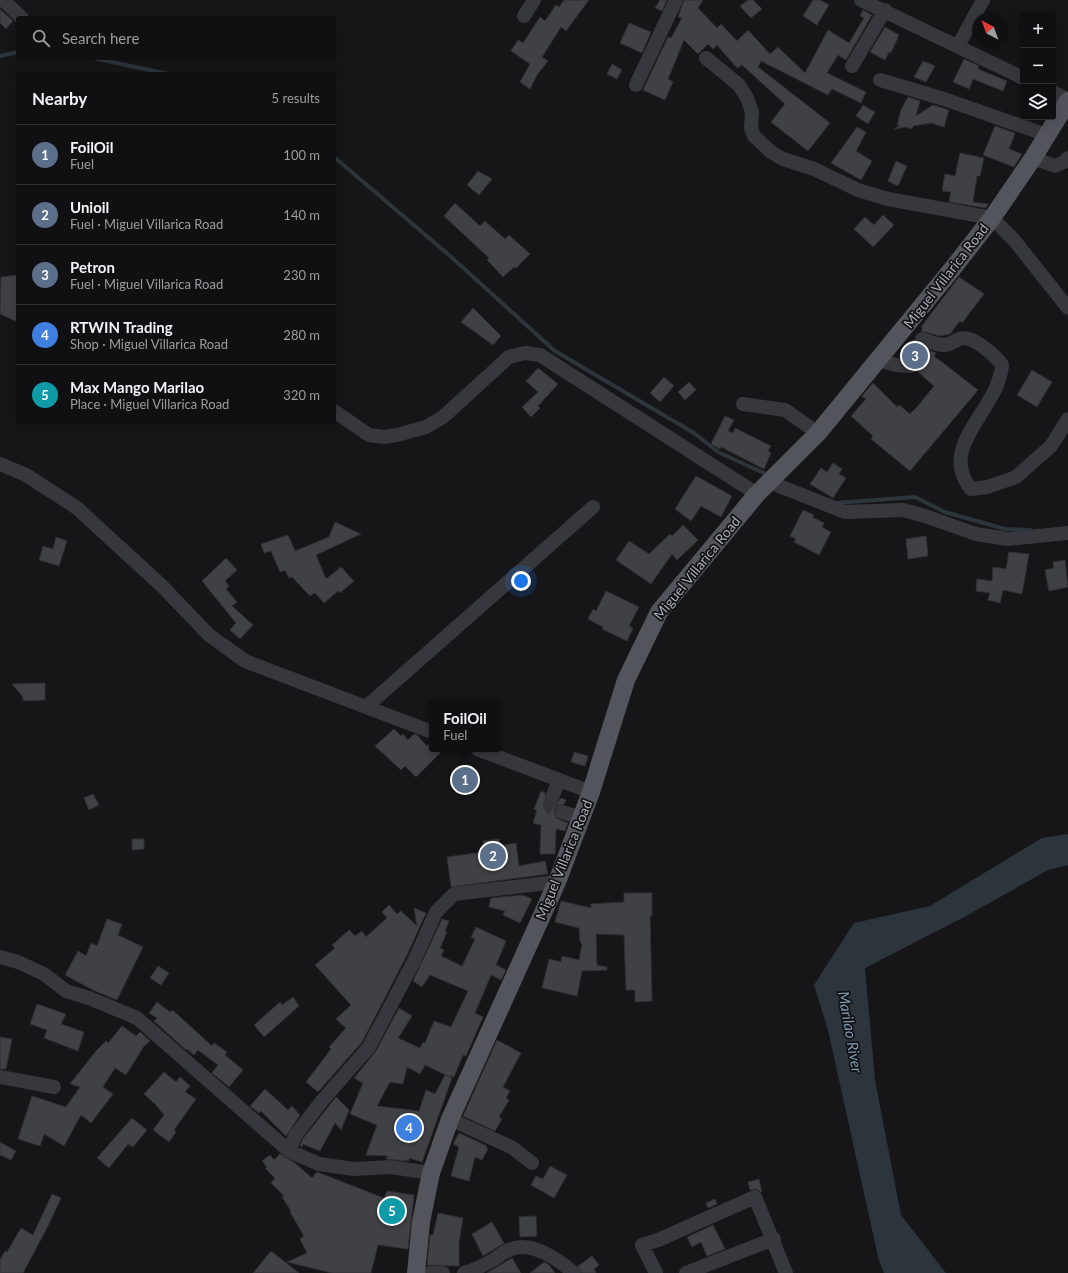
<!DOCTYPE html>
<html lang="en">
<head>
<meta charset="utf-8">
<style>
	body { margin:0; font-family:Lato,sans-serif; background:#1e1e20; color:#f1f3f6 }
	.controls { position:absolute; right:12px; top:12px; display:grid; overflow:hidden; border-radius:4px; box-shadow:0 4px 16px #0002 }
	.controls button { width:36px; height:36px; display:grid; place-items:center; padding:0; border:0; border-bottom:1px solid #303032; background:#101012; color:#f1f3f6; font:20px sans-serif }
	.compass { position:absolute; left:972px; top:12px; width:36px; height:36px; border-radius:50%; background:#101012; box-shadow:0 4px 16px #0002; rotate:319deg }
	.you { position:absolute; left:521px; top:581px; width:14px; height:14px; margin:-10px; border:3px solid #fff; border-radius:50%; background:#1a73e8; box-shadow:0 0 0 6px #1a73e833 }
	.badge { display:grid; place-items:center; width:26px; height:26px; border-radius:50%; background:#1a73e8; color:#fff; font-size:13px; font-weight:700 }
	.pin { position:absolute; translate:-50% -50%; border:2px solid #fff; box-shadow:0 1px 4px #0006 }
	.popup { position:absolute; left:429px; top:700px; width:72px; height:52px; box-sizing:border-box; display:grid; place-content:center; border-radius:4px; background:#101012; filter:drop-shadow(0 1px 3px #0005); font-size:13px; white-space:nowrap; color:#9c9d9f }
	.popup b { font-size:15px; color:#f1f3f6 }
	.popup::after { content:''; position:absolute; left:50%; top:100%; margin-left:-8px; border:8px solid transparent; border-top-color:#101012 }
	.list { margin:0; padding:0; list-style:none }
	h2 { display:flex; justify-content:space-between; align-items:center; height:52px; margin:0; padding:0 16px; font-size:17px }
	h2 small { font-size:13px; font-weight:400; color:#9c9d9f }
	.list li { display:grid; grid-template-columns:26px 1fr auto; gap:12px; align-items:center; box-sizing:border-box; height:60px; padding:0 16px; border-top:1px solid #303032 }
	.list b { display:block; font-size:15px; white-space:nowrap }
	.list p { margin:0; font-size:13px; white-space:nowrap; color:#9c9d9f }
	.list em { font-size:13px; font-style:normal; color:#9c9d9f }
	.icon { flex:none; width:22px; height:22px; fill:none; stroke:currentColor; stroke-width:2; stroke-linecap:round; stroke-linejoin:round }
	.map { position:relative; flex:none; width:1068px; height:1273px; overflow:hidden }
	.search { position:absolute; background:#101012; box-shadow:0 4px 16px #0002; left:16px; top:16px; width:320px; height:44px; display:flex; align-items:center; gap:10px; box-sizing:border-box; padding:0 14px; border-radius:4px; color:#9c9d9f; font-size:15px }
	.panel { position:absolute; background:#101012; box-shadow:0 4px 16px #0002; left:16px; top:72px; width:320px; height:352px; border-radius:4px }
	.map>svg:first-child { display:block }
</style>
</head>
<body>
<div class="map">
<svg width="1068" height="1273" viewBox="0 0 1068 1273">
	<rect width="100%" height="100%" fill="#161618"/>
	<path fill="#2c353c" d="M1068,834V865L1048,870L968,915L865,968L875,1080L901,1215L946,1273H884L879,1261L828,1030L814,985L854,923L930,906L1042,838Z"/>
	<g fill="none" stroke-linecap="round" stroke-linejoin="round">
		<path stroke="#2c353c" stroke-width="4" d="M0,56L18,52
			M93,58L168,74
			M334,157L449,255L555,351L694,433L718,452L766,474
			M835,503L915,497L945,512L1005,529L1030,530"/>
	</g>
	<path fill="#404145" stroke="#303034" d="M564,0H589L566,31L561,27L542,57L548,61L537,75L530,89L520,82L530,64L511,51L518,40L523,43L540,17L545,21L556,5L559,7Z
		M660,0H667L662,11L655,8Z
		M684,0H703L698,8L717,28L721,24L737,41L748,30L770,54L778,47L805,73L828,30L849,43L864,18L860,16L863,10L872,15L846,60L838,55L827,73L866,92L861,103L832,89L828,95L761,61L758,67L830,123L808,151L771,122L785,104L742,65L737,68L717,45L713,49L708,44L698,54L684,40L668,79L673,82L665,100L643,90L668,37L671,38L682,18L678,17Z
		M748,0H753L762,9L751,18L740,6Z
		M813,0H820L829,5L817,25L803,16Z
		M0,9L13,21L6,29L0,23Z
		M629,23L651,32L642,53L620,43Z
		M885,27L899,35L891,53L889,52L885,60L870,52Z
		M964,59L979,66L978,69L1007,81L1003,91L973,79L969,89L953,82Z
		M923,61L935,66L926,82L914,77Z
		M612,64L622,70L617,79L607,74Z
		M908,97L920,101L916,116L933,105L949,110L944,127L931,123L913,126L912,129L906,127L894,129L900,125H897L901,110Z
		M863,105L875,112L868,124L856,116Z
		M995,126L1015,133L1009,149L1022,154L1014,167L983,155Z
		M857,127L866,132L856,151L872,161L861,180L831,163Z
		M960,153L984,158L980,176H977L973,202L988,204L986,208L949,202L951,192L942,191L945,174L955,176Z
		M896,161L907,166L898,186L888,181Z
		M478,171L492,179L479,195L467,185Z
		M455,203L480,226L485,221L505,239L509,235L530,254L516,268L514,267L503,277L487,260L489,258L444,216Z
		M883,215L894,225L873,247L854,229L865,217L874,225Z
		M18,275V322L0,314L1,277Z
		M959,277L984,294L962,323L960,321L950,334L940,336L921,331L923,328L921,327Z
		M473,308L501,336L493,345L461,322Z
		M914,339L919,347L936,353L934,356L978,390L910,471L871,439L873,436L851,416L866,399L862,396L873,383L897,407L899,405L910,414L918,406L934,386L917,371L919,366L916,359L899,356Z
		M538,368L558,384L538,406L540,408L531,417L522,407L538,392L526,381Z
		M1032,370L1052,382L1037,407L1017,395Z
		M664,377L674,386L660,402L650,393Z
		M689,382L696,390L685,400L678,392Z
		M725,416L734,420L728,431L733,433L735,428L771,446L768,451L771,453L764,469L721,447L720,449L711,444Z
		M833,463L842,469L839,474L846,478L833,498L810,484L821,468L827,472Z
		M696,476L732,496L721,517L701,506L691,521L675,509Z
		M803,510L814,515L812,517L824,523L822,527L831,532L819,555L794,542L796,539L790,536Z
		M335,522L361,534L316,555L326,579L341,567L354,581L340,593L338,591L324,603L315,593L310,596L292,577L289,578L285,570L280,572L271,551L264,553L261,544L288,535L295,551L329,537Z
		M683,525L698,540L677,560L672,554L651,584L616,560L629,541L649,554L670,534L672,536Z
		M926,536L928,556L908,559L906,539Z
		M56,537L67,541L59,566L39,560L43,546L53,549Z
		M1009,552L1029,554L1022,594L1003,590L1000,603L988,600L990,593L976,591L977,579L992,581L993,567L1006,569Z
		M226,558L237,570L225,581L229,586L226,589L237,602L232,606L253,625L240,639L230,630L236,623L202,581Z
		M1065,560L1068,587L1049,591L1045,570L1054,568L1053,562Z
		M606,591L639,607L629,626L633,628L627,641L602,629L603,627L588,619L593,609L596,611Z
		M45,683V700L23,701V697L12,684Z
		M394,729L401,736L403,734L408,740L414,734L417,735L427,746L430,743L432,749H436L440,753L416,777L405,766L401,770L375,746Z
		M574,752L588,756L585,766L571,762Z
		M541,791L545,793L546,800L550,803L558,802L561,798L566,800L564,804L557,806L554,810L556,818L568,823L565,831L556,829L555,854H540L541,825L533,823L537,810L534,809Z
		M93,794L99,805L89,810L84,798Z
		M132,839H144V849L132,850Z
		M499,839L500,846L516,843L519,866L545,861L548,874L451,887L447,857L484,852L483,841Z
		M624,893H652V916H650L652,1001L635,1002V990H626L624,935L596,934L597,965L607,967V970L582,971L577,996L542,988L549,959L561,962L562,956L579,960L582,944L580,941L579,928L555,922L561,901L591,908V904L624,902Z
		M523,895L532,899L520,923L503,915L505,911L489,907L491,898Z
		M389,905L397,914L401,911L417,926L414,908L426,913L406,957L362,1042L318,1092L306,1082L331,1049L329,1047L346,1028L336,1019L351,1005L315,965L335,948L332,945L349,930L355,936L362,931L366,937L387,918L382,912Z
		M107,919L122,924L118,935L143,947L117,1000L95,991L65,975L78,951L86,956L91,943L97,946Z
		M442,919L449,921L445,931L447,932L440,948L444,950L441,956L462,966L475,939L471,937L476,927L506,941L496,965L506,970L501,980L491,975L475,1013L483,1017L466,1056L463,1055L454,1077L451,1076L450,1077L425,1065L420,1074L407,1067L403,1084L390,1082L377,1106L419,1111L426,1090L435,1094L445,1075L452,1078L422,1162L409,1158V1161L386,1159L388,1156L366,1155L377,1125L350,1114L363,1083L354,1078L376,1051L399,1008L412,1016L398,1038L420,1048L423,1042L425,1043L434,1021L451,1027L468,991L430,975L422,987L413,981Z
		M158,966L169,973L161,985L150,978Z
		M293,997L299,1006L264,1037L254,1025L280,1002L282,1005Z
		M157,1002L170,1012L172,1010L177,1014L212,1046L214,1043L227,1052L225,1055L243,1070L229,1087L212,1073L218,1065L198,1050L194,1055L187,1049L186,1050L154,1021L157,1018L149,1013Z
		M37,1004L66,1014L61,1024L84,1032L78,1051L44,1038L47,1030L30,1024Z
		M122,1026L136,1036L140,1032L150,1041L144,1046L126,1075L115,1068L103,1087L113,1094L91,1123L81,1115L64,1146L44,1134L40,1146L18,1139L32,1096L66,1107L80,1087L70,1084L96,1051L106,1041L108,1043Z
		M0,1037L12,1039L6,1069H0Z
		M497,1040L521,1053L503,1087L510,1091L506,1098L509,1100L499,1117L502,1119L495,1131L463,1116Z
		M164,1072L176,1082L180,1077L190,1086L185,1092L196,1099L174,1130L176,1132L169,1142L153,1130L164,1115L156,1105L144,1094Z
		M265,1089L288,1110L292,1106L300,1115L286,1136L261,1111L259,1113L250,1106Z
		M336,1097L349,1110L341,1130L335,1123L320,1151L303,1144L302,1147L300,1146L302,1140Z
		M132,1118L147,1130L133,1147L128,1144L109,1168L97,1158Z
		M459,1133L487,1146L486,1147L488,1149L482,1160L475,1157L469,1181L451,1176L459,1147L453,1144Z
		M0,1142L16,1151L11,1160L0,1155Z
		M280,1154L295,1163L312,1178L317,1172L384,1198L387,1191L414,1195L408,1249L378,1245L371,1273H332L287,1262L307,1253L300,1239L304,1236L290,1212L291,1211L282,1197L284,1196L271,1183L275,1178L265,1168L267,1167L262,1161L270,1155L274,1160Z
		M550,1166L567,1175L554,1198L531,1185L536,1176L543,1179Z
		M759,1179L762,1192L756,1189L750,1190L748,1182Z
		M52,1194L61,1198L48,1226L23,1273H0V1260L5,1251L7,1252L21,1228L33,1235Z
		M715,1199L717,1204L708,1208L706,1203Z
		M438,1213L463,1218L459,1243V1266L427,1265L430,1235H433Z
		M536,1216L537,1236L520,1237L519,1217Z
		M492,1222L504,1243L483,1256L472,1234Z
		M713,1225L725,1249L707,1256L701,1242L692,1247L687,1237Z
		M271,1251L299,1273H253Z
		M592,1256L599,1265L594,1269L596,1273H582L578,1266Z
		M512,1258L521,1273H487Z
		M544,1262L549,1265L555,1273H530Z"/>
	<g fill="none" stroke-linecap="round" stroke-linejoin="round">
		<path stroke="#333438" stroke-width="14" stroke-dasharray="14 7" stroke-linecap="butt" d="M911,366L918,358L923,350
			M553,795L550,804L552,808L562,812"/>
		<path stroke="#37383d" stroke-width="14" d="M3,0L22,18
			M861,0L1023,78
			M524,16L534,0
			M958,46L983,0
			M706,58L739,85L747,98L752,112L751,128L754,136L771,152L783,159L814,169L858,190L888,199L992,218L1014,240L1068,308
			M852,66L885,10
			M880,80L944,99L1047,135
			M636,85L676,0
			M1053,92L1068,100
			M1033,158L1055,166L1066,161L1068,158
			M922,339C930,342 940,347 949,344C954,342 959,338 964,338C975,338 996,356 1002,365C999,410 936,446 971,489L987,487L1016,477L1051,446L1068,419
			M878,360L896,365L911,366
			M743,404L785,410L818,433
			M334,411L369,435L384,437L397,435L426,427L443,417L509,357L525,353L540,355L757,494
			M0,464L26,475L77,508L162,586L209,635L245,661L432,732
			M769,482L845,512L903,510L925,516L976,534L1008,539L1068,533
			M366,707L593,507
			M477,749L591,792
			M553,795L559,780
			M562,812L581,818
			M0,957L18,962L44,974L66,991L89,998L137,1018L289,1151L319,1164L354,1169L391,1167L431,1173
			M0,1077L54,1087
			M450,1119L513,1148L532,1163
			M289,1151L295,1136L321,1102L369,1047L414,961L436,912L454,894L557,882
			M430,1273H443
			M464,1273C474,1270 484,1265 493,1260C498,1257 503,1252 509,1250C530,1239 559,1260 574,1273
			M656,1273L642,1245L658,1240L755,1197L786,1273
			M686,1273L774,1239"/>
		<path stroke="#53555c" stroke-width="18" d="M416,1273L421,1222L431,1173L450,1119L557,882L591,792L626,680L659,612L757,494L818,433L953,268L992,218L1033,158L1068,101"/>
	</g>
	<g text-anchor="middle" stroke-width="3.5" stroke-linejoin="round" paint-order="stroke">
		<g font-size="14" fill="#a8adb8" stroke="#111113">
			<text transform="translate(946 276) rotate(-52)" y="5">Miguel Villarica Road</text>
			<text transform="translate(697 568) rotate(-51)" y="5">Miguel Villarica Road</text>
			<text transform="translate(564 860) rotate(-68)" y="5">Miguel Villarica Road</text>
		</g>
		<g font-size="15" font-style="italic" fill="#7f9bb3" stroke="#111113">
			<text transform="translate(850 1032) rotate(80)" y="5">Marilao River</text>
		</g>
	</g>
</svg>
<div class="controls">
<button>+</button>
<button>−</button>
<button><svg class="icon" aria-label="layers" viewBox="0 0 24 24"><path d="M12 4l9 5-9 5-9-5zM3 14l9 5 9-5"/></svg></button>
</div>
<svg class="compass" viewBox="-18 -18 36 36"><path d="M0-13l5 13h-10z" fill="#e53935"/><path d="M0 13l5-13h-10z" fill="#9c9d9f"/></svg>
<div class="you"></div>
<div class="pin badge" style="left:465px;top:780px;background:#5c6f8a">1</div>
<div class="popup"><b>FoilOil</b>Fuel</div>
<div class="pin badge" style="left:493px;top:856px;background:#5c6f8a">2</div>
<div class="pin badge" style="left:915px;top:356px;background:#5c6f8a">3</div>
<div class="pin badge" style="left:409px;top:1128px;background:#3f7fe0">4</div>
<div class="pin badge" style="left:392px;top:1211px;background:#0f9aa8">5</div>
<div class="search"><svg class="icon" aria-label="search" viewBox="0 0 24 24"><circle cx="10" cy="10" r="6"/><path d="M15 15l6 6"/></svg>Search here</div>
<section class="panel">
<h2>Nearby<small>5 results</small></h2>
<ul class="list">
<li><span class="badge" style="background:#5c6f8a">1</span><div><b>FoilOil</b><p>Fuel</p></div><em>100 m</em></li>
<li><span class="badge" style="background:#5c6f8a">2</span><div><b>Unioil</b><p>Fuel · Miguel Villarica Road</p></div><em>140 m</em></li>
<li><span class="badge" style="background:#5c6f8a">3</span><div><b>Petron</b><p>Fuel · Miguel Villarica Road</p></div><em>230 m</em></li>
<li><span class="badge" style="background:#3f7fe0">4</span><div><b>RTWIN Trading</b><p>Shop · Miguel Villarica Road</p></div><em>280 m</em></li>
<li><span class="badge" style="background:#0f9aa8">5</span><div><b>Max Mango Marilao</b><p>Place · Miguel Villarica Road</p></div><em>320 m</em></li>
</ul>
</section>
</div>
</body>
</html>
